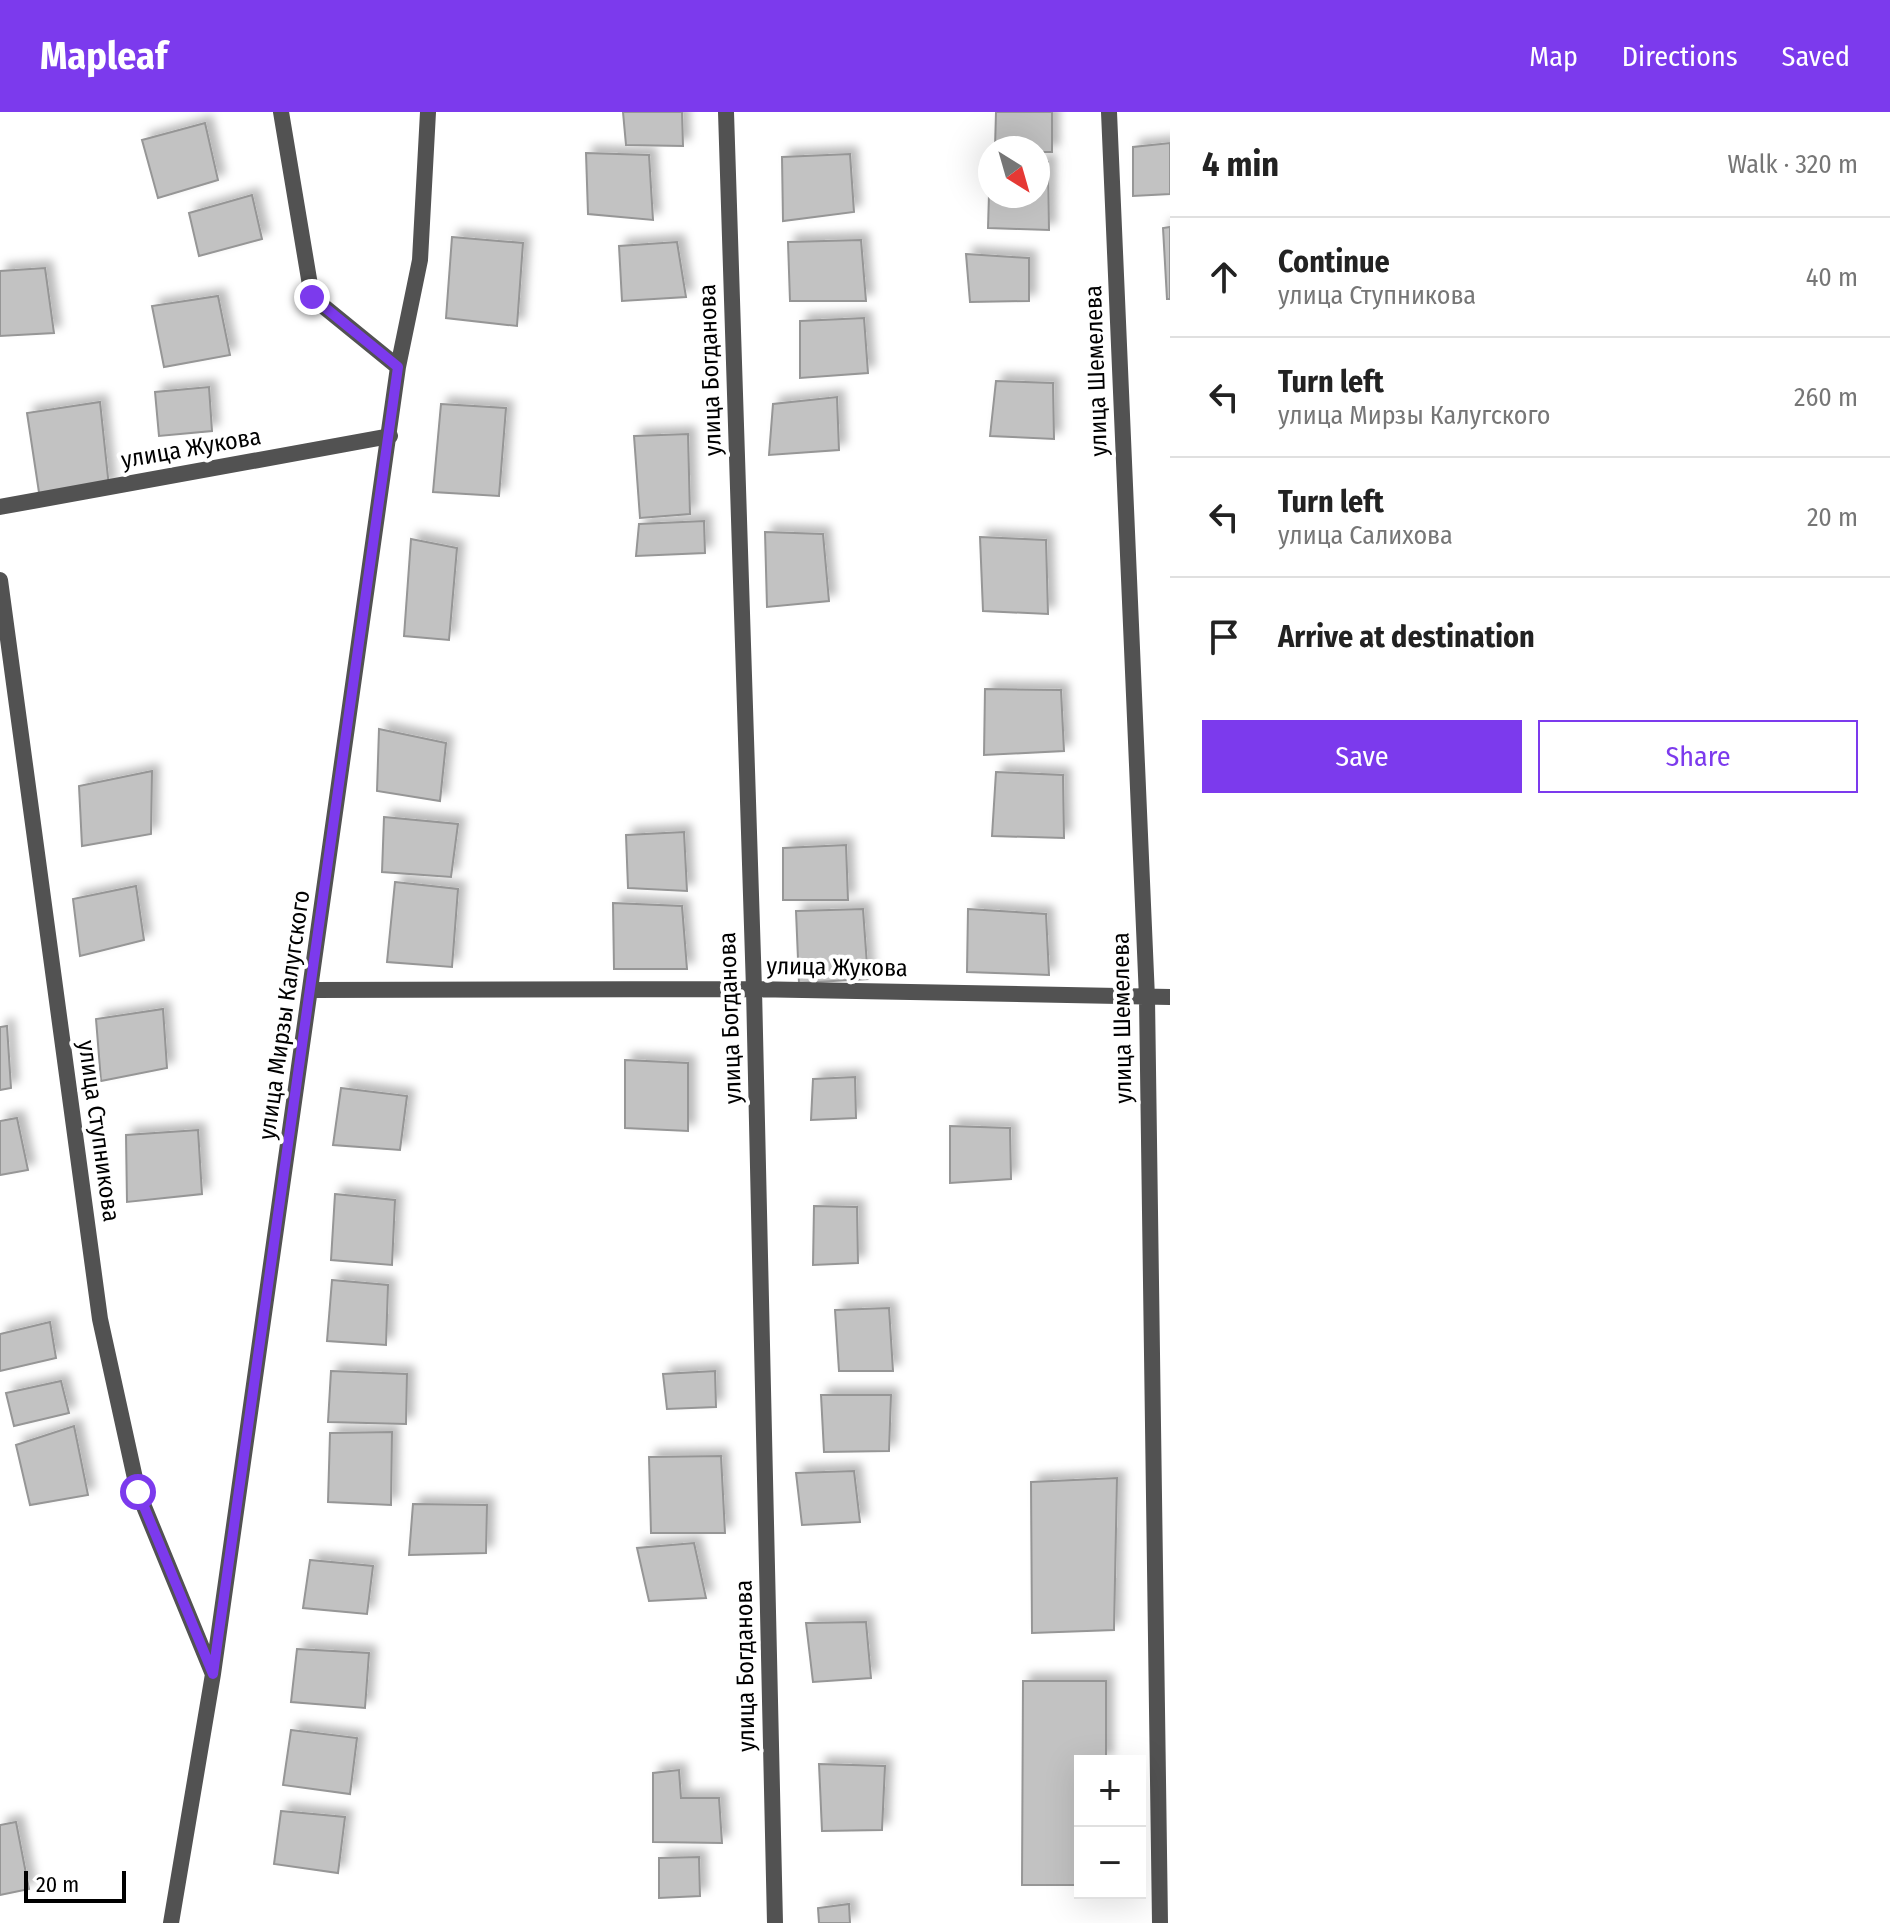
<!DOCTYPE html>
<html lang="en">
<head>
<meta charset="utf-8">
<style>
	body { margin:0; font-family:"Fira Sans Condensed",sans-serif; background:#f2f2f2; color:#222 }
	.controls { position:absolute; right:24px; bottom:24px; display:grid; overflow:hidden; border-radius:0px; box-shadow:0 8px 32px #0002 }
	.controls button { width:72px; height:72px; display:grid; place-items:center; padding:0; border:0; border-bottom:2px solid #e0e0e0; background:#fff; color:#222; font:40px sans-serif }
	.compass { position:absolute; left:978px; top:24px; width:72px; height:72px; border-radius:50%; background:#fff; box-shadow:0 8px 32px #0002; rotate:143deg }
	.scale { position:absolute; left:24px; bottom:20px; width:102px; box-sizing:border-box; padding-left:8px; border:4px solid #000; border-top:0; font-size:22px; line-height:28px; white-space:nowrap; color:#000; -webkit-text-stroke:6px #fff; paint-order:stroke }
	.stop { position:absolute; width:24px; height:24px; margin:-18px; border:6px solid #7c3aed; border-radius:50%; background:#fff }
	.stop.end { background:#7c3aed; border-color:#fff; box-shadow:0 2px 8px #0008 }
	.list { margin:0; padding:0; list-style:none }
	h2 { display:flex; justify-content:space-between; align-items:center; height:104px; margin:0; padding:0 32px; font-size:34px }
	h2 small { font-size:26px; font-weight:400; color:#767676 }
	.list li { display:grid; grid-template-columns:52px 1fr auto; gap:24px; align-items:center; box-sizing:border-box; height:120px; padding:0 32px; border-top:2px solid #e0e0e0 }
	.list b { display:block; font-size:30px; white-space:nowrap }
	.list p { margin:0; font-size:26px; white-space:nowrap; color:#767676 }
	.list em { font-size:26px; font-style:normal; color:#767676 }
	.actions { display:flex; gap:16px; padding:24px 32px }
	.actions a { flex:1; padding:18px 0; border:2px solid #7c3aed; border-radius:0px; text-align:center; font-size:28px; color:#7c3aed }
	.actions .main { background:#7c3aed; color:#fff }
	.icon { flex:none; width:44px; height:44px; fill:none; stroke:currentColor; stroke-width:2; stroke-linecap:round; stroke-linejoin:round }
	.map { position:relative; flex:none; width:1170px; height:1811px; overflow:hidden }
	header { display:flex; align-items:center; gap:48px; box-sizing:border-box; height:112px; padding:0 40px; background:#7c3aed; color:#fff }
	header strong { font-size:38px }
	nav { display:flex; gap:44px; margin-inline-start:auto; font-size:28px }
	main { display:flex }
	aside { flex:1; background:#fff }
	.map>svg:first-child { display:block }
</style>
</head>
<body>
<header>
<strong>Mapleaf</strong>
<nav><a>Map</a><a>Directions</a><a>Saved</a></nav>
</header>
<main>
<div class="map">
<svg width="1170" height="1811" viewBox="0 0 1170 1811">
	<defs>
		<filter id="shadow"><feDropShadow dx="7" dy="-7" stdDeviation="4" flood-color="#0004"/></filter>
	</defs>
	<rect width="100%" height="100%" fill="#fff"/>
	<path fill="#c2c2c2" stroke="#969696" stroke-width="2" filter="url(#shadow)" d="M623,0H682L683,34L626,33Z
		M996,0H1052V40H1038V36H995Z
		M205,11L218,68L158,86L142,28Z
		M1170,31V82L1133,84V35Z
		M586,41L649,43L653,108L588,102Z
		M850,42L854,100L783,109L782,45Z
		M990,48V84H1038V50H1048L1049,118L988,116Z
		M252,83L262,127L199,144L189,101Z
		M1170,115V187H1167L1163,116Z
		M452,125L523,131L517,214L446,206Z
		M861,128L866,189H790L788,130Z
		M677,130L686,185L622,189L619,134Z
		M966,142L1029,146V189L970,190Z
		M45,156L54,221L0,224V159Z
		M218,184L230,243L164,255L152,194Z
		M864,206L868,261L800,266V209Z
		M996,269L1053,271L1054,327L990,324Z
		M209,275L212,319L159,324L155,280Z
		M837,285L839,338L769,343L773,292Z
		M100,290L109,375L40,387L27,301Z
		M441,292L506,296L499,384L433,380Z
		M688,322L690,402L640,406L634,324Z
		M704,409L705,441L636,444L639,412Z
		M765,420L823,422L829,489L767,495Z
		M980,425L1046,428L1048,502L983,499Z
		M411,427L457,436L449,528L404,524Z
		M985,577L1061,578L1064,639L984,643Z
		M379,617L446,631L440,689L377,679Z
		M152,659L151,722L82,734L79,674Z
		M996,660L1063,663L1064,726L992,724Z
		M384,705L458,712L451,765L382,760Z
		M684,720L687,779L628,776L626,723Z
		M846,733L848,788H783V736Z
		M395,770L458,777L452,855L387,850Z
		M136,774L144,828L80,844L73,787Z
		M613,791L682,794L687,857H614Z
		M863,797L868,867L799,871L796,799Z
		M968,797L1046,802L1049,863L967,860Z
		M163,897L167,956L101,969L96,907Z
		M7,914L11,976L0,978V915Z
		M625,948L688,951V1019L625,1016Z
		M855,965L856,1006L811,1008L813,967Z
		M341,976L407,984L400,1038L333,1033Z
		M17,1006L28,1058L0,1063V1009Z
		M950,1014L1010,1016L1011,1067L950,1071Z
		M198,1018L202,1082L127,1090L126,1023Z
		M335,1082L395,1088L392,1153L331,1148Z
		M814,1094L857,1095L858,1151L813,1153Z
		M332,1168L388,1173L386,1233L327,1229Z
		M889,1196L893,1259H839L835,1198Z
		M50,1210L56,1246L0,1259V1222Z
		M331,1259L407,1262L406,1312L328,1310Z
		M715,1259L716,1295L667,1297L663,1262Z
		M61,1269L69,1301L14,1314L6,1281Z
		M821,1283H891L889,1339L824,1340Z
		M74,1314L88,1383L30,1393L16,1333Z
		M392,1320L391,1393L328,1390L330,1321Z
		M721,1344L725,1421H651L649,1345Z
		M854,1359L860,1410L802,1413L796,1361Z
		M1117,1366L1114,1518L1032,1521L1031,1370Z
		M413,1392L487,1393L486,1441L409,1443Z
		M694,1431L706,1486L649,1489L637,1436Z
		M310,1448L373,1454L367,1502L303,1496Z
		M866,1510L871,1566L813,1570L806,1511Z
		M297,1537L369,1541L365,1596L291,1590Z
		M1023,1569H1106V1649H1080V1773H1022Z
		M291,1618L357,1626L350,1682L283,1673Z
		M819,1652L885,1654L882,1718L822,1719Z
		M679,1658L681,1686H719L722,1731L653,1730V1661Z
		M281,1699L345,1705L338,1761L274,1752Z
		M16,1710L29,1777L0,1783V1713Z
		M699,1745L700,1784L659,1786V1746Z
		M849,1792L850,1811H819L818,1796Z"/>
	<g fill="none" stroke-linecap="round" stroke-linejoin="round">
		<path stroke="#525252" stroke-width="16" d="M0,395L390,324"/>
		<path stroke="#525252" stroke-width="16" d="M281,0L312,185L398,255
			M726,0L754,877L775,1811
			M1109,0L1147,886L1160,1811
			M0,468L100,1207L138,1380L212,1560
			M312,878L754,877L1170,885
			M171,1811L213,1562L398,255L420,148L428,0"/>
	</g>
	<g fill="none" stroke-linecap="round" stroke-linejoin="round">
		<path stroke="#7c3aed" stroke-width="10" d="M138,1380L213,1562L398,255L312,185"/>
	</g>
	<g text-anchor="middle" stroke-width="8" stroke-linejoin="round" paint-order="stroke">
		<g font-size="24" fill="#000" stroke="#fff">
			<text transform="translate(710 258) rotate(-92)" y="8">улица Богданова</text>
			<text transform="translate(1096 259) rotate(-92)" y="8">улица Шемелева</text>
			<text transform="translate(191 336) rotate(-10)" y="8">улица Жукова</text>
			<text transform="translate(837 855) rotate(1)" y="8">улица Жукова</text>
			<text transform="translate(284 903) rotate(-82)" y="8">улица Мирзы Калугского</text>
			<text transform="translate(730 906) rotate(-92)" y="8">улица Богданова</text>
			<text transform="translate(1122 906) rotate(-91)" y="8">улица Шемелева</text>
			<text transform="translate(99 1019) rotate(82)" y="8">улица Ступникова</text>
			<text transform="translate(745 1554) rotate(-91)" y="8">улица Богданова</text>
		</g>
	</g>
</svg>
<div class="controls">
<button>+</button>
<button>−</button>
</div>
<svg class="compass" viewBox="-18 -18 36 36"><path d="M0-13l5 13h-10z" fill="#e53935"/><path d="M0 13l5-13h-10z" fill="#767676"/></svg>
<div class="scale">20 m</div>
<div class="stop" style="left:138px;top:1380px"></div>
<div class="stop end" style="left:312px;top:185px"></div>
</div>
<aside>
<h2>4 min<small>Walk · 320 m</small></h2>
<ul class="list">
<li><svg class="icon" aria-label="ahead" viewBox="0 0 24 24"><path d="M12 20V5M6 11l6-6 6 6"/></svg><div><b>Continue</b><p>улица Ступникова</p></div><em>40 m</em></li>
<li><svg class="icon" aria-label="left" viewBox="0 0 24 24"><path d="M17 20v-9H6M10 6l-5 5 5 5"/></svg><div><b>Turn left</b><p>улица Мирзы Калугского</p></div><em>260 m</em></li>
<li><svg class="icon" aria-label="left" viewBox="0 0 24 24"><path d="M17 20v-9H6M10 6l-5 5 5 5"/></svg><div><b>Turn left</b><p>улица Салихова</p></div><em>20 m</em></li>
<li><svg class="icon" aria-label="arrive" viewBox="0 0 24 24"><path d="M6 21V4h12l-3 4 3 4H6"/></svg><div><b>Arrive at destination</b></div></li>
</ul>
<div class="actions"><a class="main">Save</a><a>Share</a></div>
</aside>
</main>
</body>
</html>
